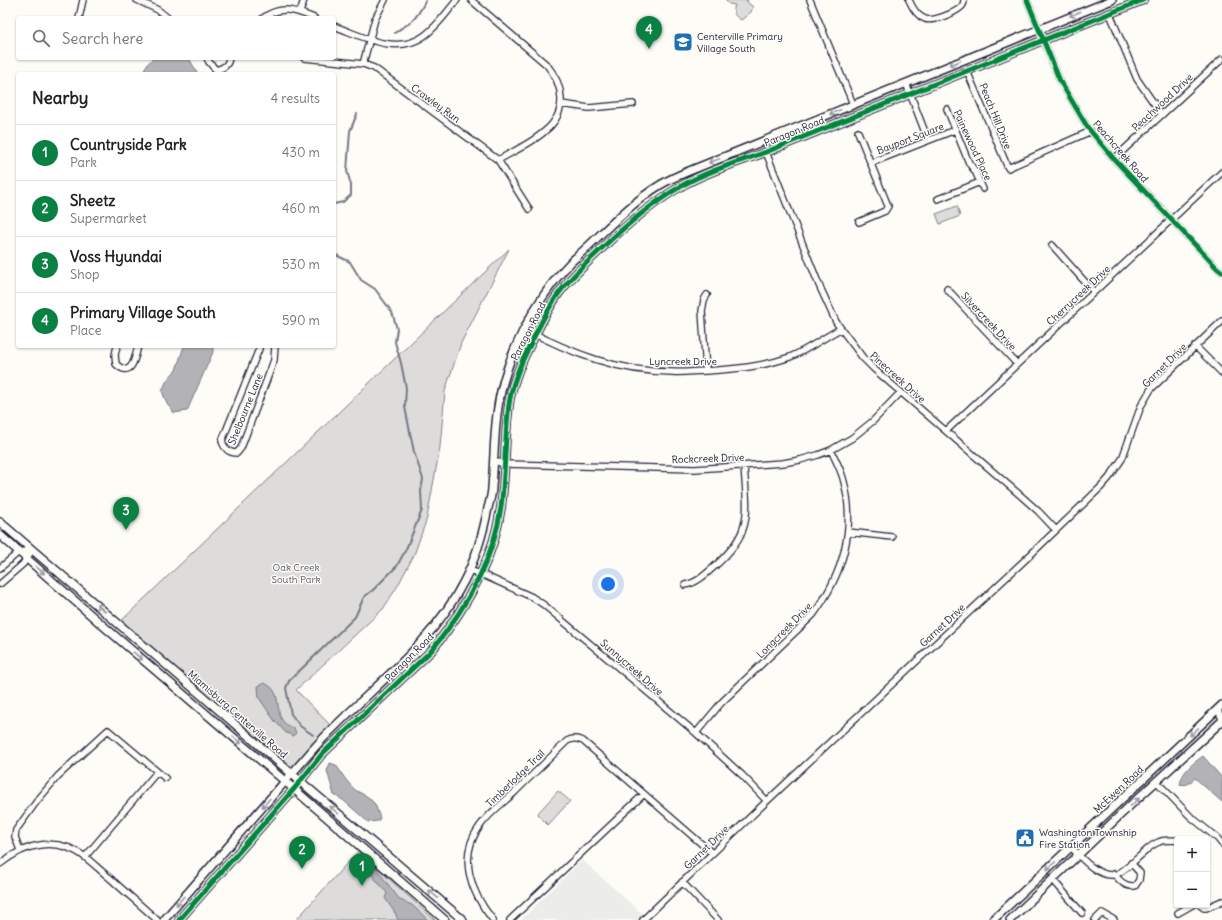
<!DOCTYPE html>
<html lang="en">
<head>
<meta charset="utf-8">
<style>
	body { margin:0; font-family:Delius,sans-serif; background:#f6f6f6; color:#202124 }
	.controls { position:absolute; right:12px; bottom:12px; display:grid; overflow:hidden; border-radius:4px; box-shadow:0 1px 3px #0004 }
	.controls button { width:36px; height:36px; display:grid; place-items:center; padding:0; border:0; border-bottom:1px solid #e0e0e0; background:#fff; color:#202124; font:20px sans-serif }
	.you { position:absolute; left:608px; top:584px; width:14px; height:14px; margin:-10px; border:3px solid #fff; border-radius:50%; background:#1a73e8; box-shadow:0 0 0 6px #1a73e833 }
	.badge { display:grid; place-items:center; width:26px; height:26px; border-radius:50%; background:#0b8043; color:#fff; font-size:13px; font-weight:700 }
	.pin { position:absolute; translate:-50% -33px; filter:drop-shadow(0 1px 2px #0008) }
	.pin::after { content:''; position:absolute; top:21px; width:14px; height:12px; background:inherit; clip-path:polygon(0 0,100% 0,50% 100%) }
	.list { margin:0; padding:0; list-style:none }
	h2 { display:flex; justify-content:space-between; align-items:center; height:52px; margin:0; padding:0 16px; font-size:17px }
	h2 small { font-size:13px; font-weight:400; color:#757577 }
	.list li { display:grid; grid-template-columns:26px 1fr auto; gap:12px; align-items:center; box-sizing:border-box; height:56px; padding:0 16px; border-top:1px solid #e0e0e0 }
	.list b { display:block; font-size:15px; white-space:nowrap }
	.list p { margin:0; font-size:13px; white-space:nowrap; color:#757577 }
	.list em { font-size:13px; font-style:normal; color:#757577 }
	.icon { flex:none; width:22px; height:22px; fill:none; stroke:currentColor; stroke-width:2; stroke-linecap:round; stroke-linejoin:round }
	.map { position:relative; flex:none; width:1222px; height:920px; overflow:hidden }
	.search { position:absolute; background:#fff; box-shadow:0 1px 3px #0004; left:16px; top:16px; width:320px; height:44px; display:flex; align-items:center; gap:10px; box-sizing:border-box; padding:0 14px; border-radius:4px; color:#757577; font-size:15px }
	.panel { position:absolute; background:#fff; box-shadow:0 1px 3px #0004; left:16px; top:72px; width:320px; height:276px; border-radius:4px }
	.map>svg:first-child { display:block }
</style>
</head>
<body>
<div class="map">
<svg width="1222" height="920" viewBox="0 0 1222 920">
	<rect width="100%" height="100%" fill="#fdfcf7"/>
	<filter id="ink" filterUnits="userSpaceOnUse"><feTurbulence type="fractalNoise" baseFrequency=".025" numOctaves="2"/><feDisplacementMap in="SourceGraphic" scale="8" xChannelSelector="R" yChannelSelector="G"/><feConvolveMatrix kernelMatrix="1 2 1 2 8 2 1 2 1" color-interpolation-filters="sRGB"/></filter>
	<g filter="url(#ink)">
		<path fill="#ecece9" d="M582,860L638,910L652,920H521Z"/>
		<path fill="#dddcdb" stroke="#807f8b" d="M725,0H748L747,2L753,7L751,12L741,20C734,15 732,14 735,5L729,4Z
			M957,206L960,216L940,224L936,214Z
			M509,249L461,343L445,391L440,447L427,518L414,555L397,587L383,609L296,690L333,728L292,774L119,623Z
			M558,791L570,801L548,825L537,814Z
			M358,851L435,920H296Z"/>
		<path fill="#b2b2b7" stroke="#787885" d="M154,58H187L190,60L198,74H144C143,67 149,62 154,58Z
			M184,346H213V352L187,411L174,413L167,404L162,391L167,380L176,370Z
			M264,683C288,692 268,721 294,728L296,733L293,736L285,732L274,720L259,698L258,686Z
			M1203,756L1222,778V802L1195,778L1188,784L1180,785C1182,771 1192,764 1203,756Z
			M330,763L336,765L346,780L355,790L368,797L375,804L380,818L378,821L368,822L343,800L334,795L327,771Z
			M372,863L400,900L412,905L428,920H398L395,913L385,898L387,893L365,867Z"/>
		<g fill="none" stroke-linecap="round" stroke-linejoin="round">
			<path stroke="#787885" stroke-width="2" d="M395,33C400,28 406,26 411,22C418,16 422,8 426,0
				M334,204L343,202L351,195V185L347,171L350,131L357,114
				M313,735L300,726L291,714L286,688L289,681L355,617L364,597L373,590L397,566L406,549L422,510L421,491L423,479L414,452L405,407L406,388L401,363L395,342L397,329L392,312L375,289L361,280L350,262L334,254"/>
			<defs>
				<path id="street" d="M137,0L158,10L168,18
					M471,0L547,65C564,86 568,112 545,131C532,143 514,151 498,160
					M810,0L853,104
					M909,0C912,7 917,16 925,19C933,22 954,13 960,8C963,6 964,3 964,0
					M1027,0L1060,81L1088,128L1114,159L1217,268L1222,272
					M300,12L304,0
					M1110,14L1137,79L1162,115
					M79,18L83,0
					M263,18C281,5 295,10 314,18
					M334,26C362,36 396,56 424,36C437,27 447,12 457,0
					M207,58L209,62L216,70C223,68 228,66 229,58
					M304,58L363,64L374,68L498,160L529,209
					M363,64L375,19L385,0
					M967,71L1008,168L1091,131
					M906,83L928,140
					M561,104L589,108L633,104
					M947,109L969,163L975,171L983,189
					M858,132L888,206L885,211L859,222
					M766,152L819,285L836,322L863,358L874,369L1020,495L1038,511L1056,530
					M1114,159L1222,59
					M871,163L955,130
					M938,199L980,182
					M1052,245L1094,292
					M947,289L1017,364
					M525,329C571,353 619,372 672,372C684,373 695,371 706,371C735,369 762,367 790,357C808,350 823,338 840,329
					M117,346L115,355L116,364C132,379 135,358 138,346
					M259,346V349L222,441C224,448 229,453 237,453L241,448L270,371L274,360L275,346
					M1195,346L1222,373
					M706,371L702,311L704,300L707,295
					M946,431L1222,172
					M494,461L505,464L695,469L783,463L800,460L818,455L831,450L852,438L873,421L900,393
					M848,532L892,537
					M0,568L19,552L32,550
					M469,570L481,574L532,597L544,605L696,733L742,775L767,801
					M0,584L23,564L32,550
					M685,585C697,583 706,574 715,566C754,531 747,513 744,466
					M1218,710L1222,719
					M696,733L722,702L813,615C843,575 857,527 843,478C840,468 835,459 831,450
					M1156,781L1190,816L1217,838L1222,844
					M1071,847C1081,858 1100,880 1117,874C1126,870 1134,861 1141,855C1147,850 1152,844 1159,842C1164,839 1171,841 1177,840
					M20,850L15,837L16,830L37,801L58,776L108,730L165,778
					M85,857L157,772
					M0,864C26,843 57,836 85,857C94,864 102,872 111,879C126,893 142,906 157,920
					M1114,874C1120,881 1125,887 1135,886L1139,880L1140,873L1131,863
					M1053,880L1082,913
					M682,882L718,920
					M1200,905L1204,908H1206L1222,901
					M1178,913L1192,905
					M493,920C471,893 457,857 480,826C489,813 503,803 515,792C532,775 550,758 567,741C573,738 577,738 583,741L712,853
					M510,920L644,794
					M643,920L767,801L1026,559L1101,487L1109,478L1122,459L1141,406L1151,389L1222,321
					M1095,920L1102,913L1114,920"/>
				<path id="secondary" d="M0,522L221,712L300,781L380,849L463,920
					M0,535L100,623L294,789L445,920
					M164,920L316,746C366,691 430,649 464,581C476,558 483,534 488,508C490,501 492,494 492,487C494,463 494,438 497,414C503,361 534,300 571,262C582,252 593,242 603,232C623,213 644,193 669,180C679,175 689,171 699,167L1112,0
					M179,920L294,789L322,754L432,650C465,609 494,560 501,507C506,471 504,434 510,398C514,378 523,358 532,341C540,325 548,308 559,293C571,277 586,263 601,249C627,224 653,202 685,184C710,170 739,162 766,152L1143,0
					M993,920L1222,705
					M1010,920L1136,800L1222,721"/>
			</defs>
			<use href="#street" stroke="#22223b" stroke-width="8"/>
			<use href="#secondary" stroke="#22223b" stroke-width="10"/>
			<use href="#street" stroke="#fdfcf7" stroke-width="5.5"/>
			<use href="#secondary" stroke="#fdfcf7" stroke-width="7"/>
			<defs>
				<path id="cycleway" d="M1027,0L1060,81L1088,128L1114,159L1217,268L1222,272
					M179,920L294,789L322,754L432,650C465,609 494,560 501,507C506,471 504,434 510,398C514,378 523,358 532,341C540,325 548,308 559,293C571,277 586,263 601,249C627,224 653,202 685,184C710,170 739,162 766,152L1143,0"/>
			</defs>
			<use href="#cycleway" stroke="#fdfcf7" stroke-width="8"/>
			<use href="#cycleway" stroke="#00873e" stroke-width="5"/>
		</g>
		<defs><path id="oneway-shaft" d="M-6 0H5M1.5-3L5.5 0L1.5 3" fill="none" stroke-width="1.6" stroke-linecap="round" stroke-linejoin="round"/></defs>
		<g stroke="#9a9aa2">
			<use href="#oneway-shaft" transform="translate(1075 14) rotate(158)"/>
			<use href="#oneway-shaft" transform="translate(955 63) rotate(158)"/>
			<use href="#oneway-shaft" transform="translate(835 112) rotate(157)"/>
			<use href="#oneway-shaft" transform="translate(714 161) rotate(159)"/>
			<use href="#oneway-shaft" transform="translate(40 570) rotate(41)"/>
			<use href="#oneway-shaft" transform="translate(101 608) rotate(-140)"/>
			<use href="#oneway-shaft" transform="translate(138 656) rotate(41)"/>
			<use href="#oneway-shaft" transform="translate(1194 732) rotate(137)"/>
			<use href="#oneway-shaft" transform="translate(237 740) rotate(41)"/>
			<use href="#oneway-shaft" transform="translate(1135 802) rotate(-44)"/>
			<use href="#oneway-shaft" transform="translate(266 803) rotate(131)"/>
			<use href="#oneway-shaft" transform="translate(334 810) rotate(-140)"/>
			<use href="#oneway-shaft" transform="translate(1051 866) rotate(137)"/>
			<use href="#oneway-shaft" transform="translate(433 894) rotate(-139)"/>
			<use href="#oneway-shaft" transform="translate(180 901) rotate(131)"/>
		</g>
	</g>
	<defs>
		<symbol id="school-square" viewBox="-11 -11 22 22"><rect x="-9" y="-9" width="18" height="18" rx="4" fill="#1f6fb2" stroke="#fdfcf7"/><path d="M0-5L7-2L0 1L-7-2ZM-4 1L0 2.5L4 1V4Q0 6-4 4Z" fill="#fff"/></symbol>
		<symbol id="civic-square" viewBox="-11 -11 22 22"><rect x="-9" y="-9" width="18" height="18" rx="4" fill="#1f6fb2" stroke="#fdfcf7"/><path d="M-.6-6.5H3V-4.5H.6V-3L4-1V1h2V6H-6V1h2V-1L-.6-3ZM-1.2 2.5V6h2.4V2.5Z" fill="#fff"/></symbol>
	</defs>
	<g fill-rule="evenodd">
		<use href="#school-square" x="672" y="31" width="22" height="22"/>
		<use href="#civic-square" x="1014" y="827" width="22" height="22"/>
	</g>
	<g text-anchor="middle" stroke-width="3" stroke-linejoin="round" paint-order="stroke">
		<g font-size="10" fill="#22223b" stroke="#fdfcf7" text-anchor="start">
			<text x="697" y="40">Centerville Primary<tspan x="697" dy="12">Village South</tspan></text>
			<text x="1039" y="836">Washington Township<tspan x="1039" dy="12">Fire Station</tspan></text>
		</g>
		<g font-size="10" fill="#22223b" stroke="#fdfcf7">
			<text transform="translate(1162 102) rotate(-43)" y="4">Peachwood Drive</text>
			<text transform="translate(436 103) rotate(36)" y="4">Crawley Run</text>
			<text transform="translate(996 116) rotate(68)" y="4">Peach Hill Drive</text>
			<text transform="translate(794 131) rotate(-22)" y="4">Paragon Road</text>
			<text transform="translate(910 138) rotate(-21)" y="4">Bayport Square</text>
			<text transform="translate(973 145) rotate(65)" y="4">Painewood Place</text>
			<text transform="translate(1121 151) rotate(49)" y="4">Peachcreek Road</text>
			<text transform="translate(1078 295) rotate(-43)" y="4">Cherrycreek Drive</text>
			<text transform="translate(989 321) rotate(47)" y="4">Silvercreek Drive</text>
			<text transform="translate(528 331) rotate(-63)" y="4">Paragon Road</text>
			<text x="683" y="365">Lyncreek Drive</text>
			<text transform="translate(1164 365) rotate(-45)" y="4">Garnet Drive</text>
			<text transform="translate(898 377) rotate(42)" y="4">Pinecreek Drive</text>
			<text transform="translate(245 409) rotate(-68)" y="4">Shelbourne Lane</text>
			<text transform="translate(708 458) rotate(-2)" y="4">Rockcreek Drive</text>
			<text transform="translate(942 625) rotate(-43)" y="4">Garnet Drive</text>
			<text transform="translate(784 630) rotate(-45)" y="4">Longcreek Drive</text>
			<text transform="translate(409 657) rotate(-45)" y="4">Paragon Road</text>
			<text transform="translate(632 667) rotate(41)" y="4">Sunnycreek Drive</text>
			<text transform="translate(238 714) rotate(41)" y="4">Miamisburg Centerville Road</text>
			<text transform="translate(515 778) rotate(-44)" y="4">Timberlodge Trail</text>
			<text transform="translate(1118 789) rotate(-43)" y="4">McEwen Road</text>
			<text transform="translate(706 847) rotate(-44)" y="4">Garnet Drive</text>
		</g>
		<g font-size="10" fill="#5a5a6b" stroke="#fdfcf7">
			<text x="296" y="571">Oak Creek<tspan x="296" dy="12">South Park</tspan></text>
		</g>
	</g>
</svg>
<div class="controls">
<button>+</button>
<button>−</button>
</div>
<div class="you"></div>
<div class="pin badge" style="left:362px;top:886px">1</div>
<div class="pin badge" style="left:302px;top:869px">2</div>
<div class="pin badge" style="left:126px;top:530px">3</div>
<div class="pin badge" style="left:649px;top:49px">4</div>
<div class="search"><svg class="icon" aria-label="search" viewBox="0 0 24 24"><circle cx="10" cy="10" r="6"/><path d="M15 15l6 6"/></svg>Search here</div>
<section class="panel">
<h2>Nearby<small>4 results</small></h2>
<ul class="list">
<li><span class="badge">1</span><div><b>Countryside Park</b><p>Park</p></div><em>430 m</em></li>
<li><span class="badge">2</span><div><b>Sheetz</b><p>Supermarket</p></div><em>460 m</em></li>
<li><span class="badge">3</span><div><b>Voss Hyundai</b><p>Shop</p></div><em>530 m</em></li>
<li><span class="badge">4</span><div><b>Primary Village South</b><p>Place</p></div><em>590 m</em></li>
</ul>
</section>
</div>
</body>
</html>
